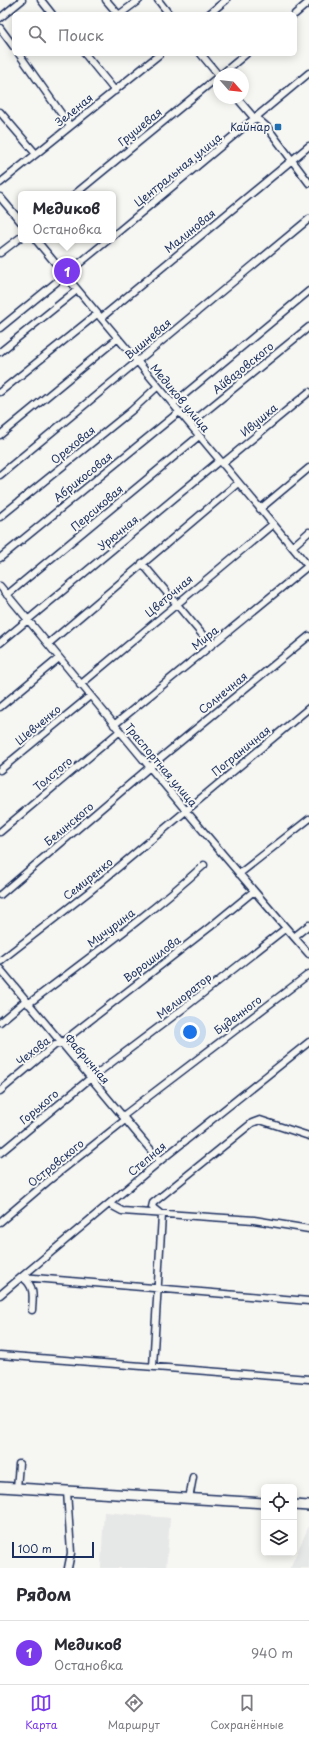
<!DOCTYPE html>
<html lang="ru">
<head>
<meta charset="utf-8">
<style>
	body { margin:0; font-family:"Playpen Sans",sans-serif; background:#f7f7f7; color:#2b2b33 }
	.controls { position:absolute; right:12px; bottom:12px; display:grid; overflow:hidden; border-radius:6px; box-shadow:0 2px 10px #0003 }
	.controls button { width:36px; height:36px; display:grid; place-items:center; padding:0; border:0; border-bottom:1px solid #e1e1e2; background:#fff; color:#2b2b33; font:20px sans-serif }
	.compass { position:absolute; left:213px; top:68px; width:36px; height:36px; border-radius:50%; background:#fff; box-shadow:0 2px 10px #0003; rotate:117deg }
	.scale { position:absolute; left:12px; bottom:10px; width:82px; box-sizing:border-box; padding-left:4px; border:2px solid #1b2f5e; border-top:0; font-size:11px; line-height:14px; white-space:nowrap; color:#1b2f5e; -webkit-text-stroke:3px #f6f6f2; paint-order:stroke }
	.you { position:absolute; left:190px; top:1032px; width:14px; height:14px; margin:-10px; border:3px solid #fff; border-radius:50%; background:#1a73e8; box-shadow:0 0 0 6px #1a73e833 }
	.badge { display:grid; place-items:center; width:26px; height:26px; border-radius:50%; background:#7c3aed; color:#fff; font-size:13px; font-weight:700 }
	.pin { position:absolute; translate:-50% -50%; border:2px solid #fff; box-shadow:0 1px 4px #0006 }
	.popup { position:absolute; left:18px; top:191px; width:98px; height:52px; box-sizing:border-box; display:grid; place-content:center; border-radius:6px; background:#fff; filter:drop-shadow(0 1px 3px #0005); font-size:13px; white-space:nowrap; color:#7c7c81 }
	.popup b { font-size:15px; color:#2b2b33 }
	.popup::after { content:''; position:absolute; left:50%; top:100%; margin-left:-8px; border:8px solid transparent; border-top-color:#fff }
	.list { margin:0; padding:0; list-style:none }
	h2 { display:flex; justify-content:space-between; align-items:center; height:52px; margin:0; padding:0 16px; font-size:17px }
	h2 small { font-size:13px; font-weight:400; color:#7c7c81 }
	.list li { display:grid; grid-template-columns:26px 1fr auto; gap:12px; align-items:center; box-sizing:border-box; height:64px; padding:0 16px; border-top:1px solid #e1e1e2 }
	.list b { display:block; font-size:15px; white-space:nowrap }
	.list p { margin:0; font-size:13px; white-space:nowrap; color:#7c7c81 }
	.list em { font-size:13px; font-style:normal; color:#7c7c81 }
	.icon { flex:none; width:22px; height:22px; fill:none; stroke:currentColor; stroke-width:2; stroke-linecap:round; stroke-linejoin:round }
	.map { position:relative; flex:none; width:309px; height:1568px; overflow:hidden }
	.search { position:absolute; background:#fff; box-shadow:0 2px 10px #0003; left:12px; right:12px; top:12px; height:44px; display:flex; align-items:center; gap:10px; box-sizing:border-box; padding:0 14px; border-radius:6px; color:#7c7c81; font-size:15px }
	.sheet { height:116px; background:#fff }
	nav { display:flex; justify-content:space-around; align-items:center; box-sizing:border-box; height:56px; border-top:1px solid #e1e1e2; background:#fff; font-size:11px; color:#7c7c81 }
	nav a { display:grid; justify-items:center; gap:2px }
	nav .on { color:#7c3aed }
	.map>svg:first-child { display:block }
</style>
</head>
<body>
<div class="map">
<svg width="309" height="1568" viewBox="0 0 309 1568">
	<rect width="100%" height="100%" fill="#f6f6f2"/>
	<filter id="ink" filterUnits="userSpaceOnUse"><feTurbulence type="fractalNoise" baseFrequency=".025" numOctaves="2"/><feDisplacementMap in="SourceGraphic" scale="8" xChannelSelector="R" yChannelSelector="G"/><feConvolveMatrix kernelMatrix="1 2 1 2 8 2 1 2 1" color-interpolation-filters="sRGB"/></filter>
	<g filter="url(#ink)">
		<path fill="#e6e7e7" d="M104,1512L170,1518L166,1568H101Z
			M309,1526V1568H290Z"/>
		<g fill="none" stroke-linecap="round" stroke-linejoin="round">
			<defs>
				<path id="street" d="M41,0L52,14
					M106,0L118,14
					M158,0L169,14
					M120,14L139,0
					M209,14L226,0
					M295,14L309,2
					M0,18L22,0
					M0,28L14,47
					M19,54L70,126
					M85,54L115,91
					M201,54L219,76
					M222,74L246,54
					M237,98L255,119
					M0,112L36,154
					M255,119L260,121L267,127L309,183
					M0,183L160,54
					M75,194L219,76
					M0,197L21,222
					M113,236L309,73
					M36,240L309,567
					M0,253L21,237
					M101,318L309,146
					M0,328L108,240
					M0,352L77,290
					M0,392L97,314
					M173,404L309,291
					M190,424L309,327
					M0,435L118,338
					M222,464L309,392
					M0,475L309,219
					M260,509L309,468
					M0,517L131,411L157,387
					M292,547L309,532
					M0,558L179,412
					M142,563L211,645
					M0,586C102,709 203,834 309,954
					M7,595L199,436
					M0,643L219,461
					M48,644L238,483
					M80,685L273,524
					M0,707L59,658
					M114,725L308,566
					M0,770L90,696
					M0,832L120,731
					M239,874L309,819
					M0,895L158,760L309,636
					M294,937L309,925
					M0,961L90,891L309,708
					M0,969L160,1161
					M28,1004C87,959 149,915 204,865
					M0,1022L25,1001
					M0,1091L55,1045L61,1043L210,927L254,891
					M123,1116L309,974
					M0,1153L87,1081L184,1008L286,928
					M109,1204L122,1211L254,1220L309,1229
					M0,1222L47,1182L125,1120
					M22,1277L309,1301
					M23,1278C35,1286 33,1297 32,1310
					M0,1295L160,1161L309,1042
					M0,1355L309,1379
					M153,1367L162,1215L152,1207L153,1203L252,1123L260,1120L309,1136
					M17,1488L19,1464
					M67,1491L71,1553L68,1568
					M189,1499L193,1477"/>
				<path id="secondary" d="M0,1487L264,1503
					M294,1505L309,1506"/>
			</defs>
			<use href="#street" stroke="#1b2f5e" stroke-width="9"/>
			<use href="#secondary" stroke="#1b2f5e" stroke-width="12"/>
			<use href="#street" stroke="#f6f6f2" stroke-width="6"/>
			<use href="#secondary" stroke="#f6f6f2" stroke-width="9"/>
		</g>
	</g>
	<rect fill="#1f6fb2" stroke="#f6f6f2" stroke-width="1.5" x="274" y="123" width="8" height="8" rx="2"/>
	<g text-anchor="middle" stroke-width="4" stroke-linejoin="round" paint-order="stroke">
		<g font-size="11" fill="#1b2f5e" stroke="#f6f6f2">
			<text transform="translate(74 110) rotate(-39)" y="4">Зеленая</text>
			<text transform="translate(140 127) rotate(-39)" y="4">Грушевая</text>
			<text transform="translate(178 170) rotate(-39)" y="4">Центральная улица</text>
			<text transform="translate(190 231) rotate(-39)" y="4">Малиновая</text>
			<text transform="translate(148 339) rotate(-40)" y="4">Вишневая</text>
			<text transform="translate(243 368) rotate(-39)" y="4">Айвазовского</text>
			<text transform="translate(180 398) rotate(50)" y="4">Медиков улица</text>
			<text transform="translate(259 420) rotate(-40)" y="4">Ивушка</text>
			<text transform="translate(73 445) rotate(-39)" y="4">Ореховая</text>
			<text transform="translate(83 477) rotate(-39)" y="4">Абрикосовая</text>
			<text transform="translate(97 508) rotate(-40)" y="4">Персиковая</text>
			<text transform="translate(118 533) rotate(-39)" y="4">Урючная</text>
			<text transform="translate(169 596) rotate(-40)" y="4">Цветочная</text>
			<text transform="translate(205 638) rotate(-39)" y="4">Мира</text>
			<text transform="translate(223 693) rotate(-39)" y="4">Солнечная</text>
			<text transform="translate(38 725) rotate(-40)" y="4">Шевченко</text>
			<text transform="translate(241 751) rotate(-39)" y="4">Пограничная</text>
			<text transform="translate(161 765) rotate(50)" y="4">Траспортная улица</text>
			<text transform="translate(53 774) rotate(-40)" y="4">Толстого</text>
			<text transform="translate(69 824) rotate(-40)" y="4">Белинского</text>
			<text transform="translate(88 879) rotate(-39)" y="4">Семиренко</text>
			<text transform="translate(111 928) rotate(-37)" y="4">Мичурина</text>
			<text transform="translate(152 959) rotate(-37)" y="4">Ворошилова</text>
			<text transform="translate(184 996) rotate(-38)" y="4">Мелиоратор</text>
			<text transform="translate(238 1015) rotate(-37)" y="4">Буденного</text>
			<text transform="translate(33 1051) rotate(-38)" y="4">Чехова</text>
			<text transform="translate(87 1059) rotate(49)" y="4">Фабричная</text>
			<text transform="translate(39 1107) rotate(-40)" y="4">Горького</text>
			<text transform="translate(147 1159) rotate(-40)" y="4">Степная</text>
			<text transform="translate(56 1163) rotate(-39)" y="4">Островского</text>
		</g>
		<g font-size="11" fill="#1b2f5e" stroke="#f6f6f2" text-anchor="end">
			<text x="270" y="131">Кайнар</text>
		</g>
	</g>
</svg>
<div class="controls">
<button><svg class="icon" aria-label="locate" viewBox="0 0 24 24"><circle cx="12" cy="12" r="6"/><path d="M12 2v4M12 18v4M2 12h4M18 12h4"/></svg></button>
<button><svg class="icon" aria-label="layers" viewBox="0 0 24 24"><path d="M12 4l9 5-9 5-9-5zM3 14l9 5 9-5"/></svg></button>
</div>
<svg class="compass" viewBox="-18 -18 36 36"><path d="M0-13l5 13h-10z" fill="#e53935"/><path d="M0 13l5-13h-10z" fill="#7c7c81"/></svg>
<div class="scale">100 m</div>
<div class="you"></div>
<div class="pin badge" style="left:67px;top:271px">1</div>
<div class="popup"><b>Медиков</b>Остановка</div>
<div class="search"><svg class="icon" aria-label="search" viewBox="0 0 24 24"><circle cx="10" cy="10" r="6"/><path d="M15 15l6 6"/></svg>Поиск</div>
</div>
<section class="sheet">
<h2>Рядом<small></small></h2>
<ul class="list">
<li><span class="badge">1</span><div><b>Медиков</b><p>Остановка</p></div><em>940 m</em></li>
</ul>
</section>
<nav>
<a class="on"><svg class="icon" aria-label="map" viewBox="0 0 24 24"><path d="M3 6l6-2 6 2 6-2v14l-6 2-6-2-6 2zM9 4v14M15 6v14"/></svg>Карта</a>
<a><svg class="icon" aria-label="directions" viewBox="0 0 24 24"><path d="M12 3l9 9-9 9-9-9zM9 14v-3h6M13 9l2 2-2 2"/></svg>Маршрут</a>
<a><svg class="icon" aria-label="saved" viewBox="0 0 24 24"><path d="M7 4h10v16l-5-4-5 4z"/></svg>Сохранённые</a>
</nav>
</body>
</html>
